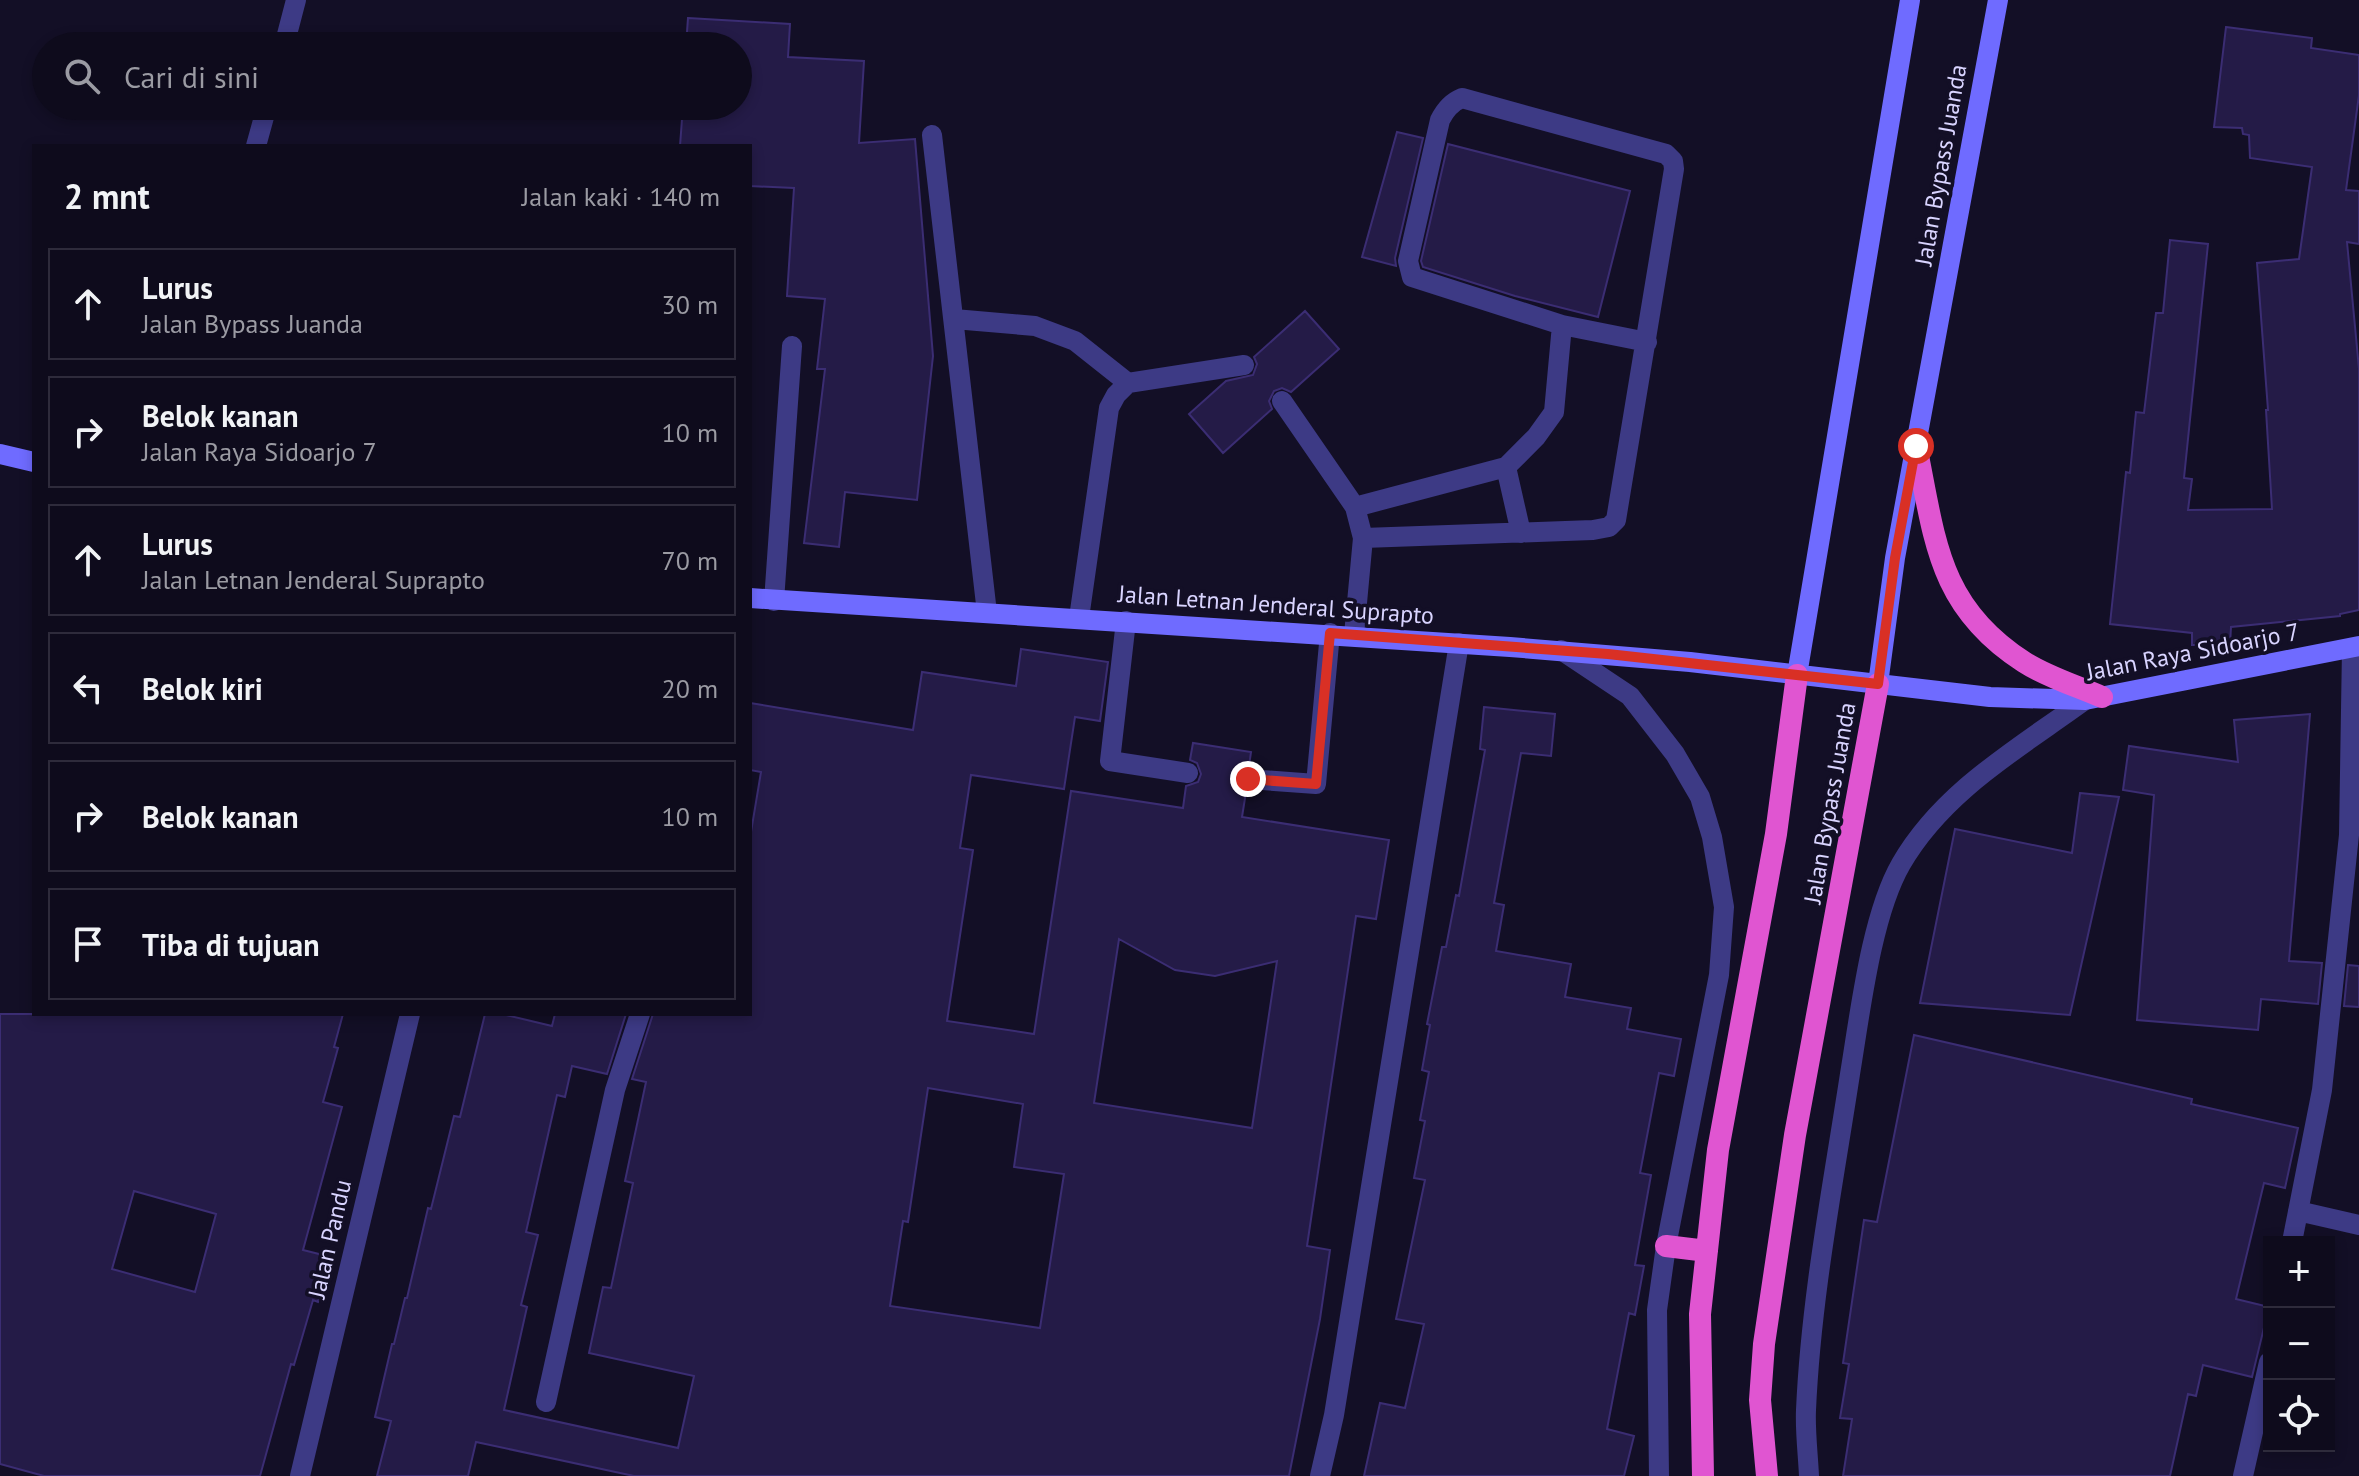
<!DOCTYPE html>
<html lang="id">
<head>
<meta charset="utf-8">
<style>
	body { margin:0; font-family:"PT Sans",sans-serif; background:#171425; color:#f1f3f6 }
	.controls { position:absolute; right:24px; bottom:24px; display:grid; overflow:hidden; border-radius:0px; box-shadow:0 4px 12px #0003 }
	.controls button { width:72px; height:72px; display:grid; place-items:center; padding:0; border:0; border-bottom:2px solid #2e2b3b; background:#0e0b1c; color:#f1f3f6; font:40px sans-serif }
	.stop { position:absolute; width:24px; height:24px; margin:-18px; border:6px solid #d93025; border-radius:50%; background:#fff }
	.stop.end { background:#d93025; border-color:#fff; box-shadow:0 2px 8px #0008 }
	.list { margin:0; padding:0; list-style:none }
	h2 { display:flex; justify-content:space-between; align-items:center; height:104px; margin:0; padding:0 32px; font-size:34px }
	h2 small { font-size:26px; font-weight:400; color:#9b9ba3 }
	.list li { display:grid; grid-template-columns:52px 1fr auto; gap:24px; align-items:center; box-sizing:border-box; height:112px; margin:0 16px 16px; padding:0 16px; border:2px solid #2e2b3b; border-radius:0px }
	.list b { display:block; font-size:30px; white-space:nowrap }
	.list p { margin:0; font-size:26px; white-space:nowrap; color:#9b9ba3 }
	.list em { font-size:26px; font-style:normal; color:#9b9ba3 }
	.icon { flex:none; width:44px; height:44px; fill:none; stroke:currentColor; stroke-width:2; stroke-linecap:round; stroke-linejoin:round }
	.map { position:relative; flex:none; width:2359px; height:1476px; overflow:hidden }
	.search { position:absolute; background:#0e0b1c; box-shadow:0 4px 12px #0003; left:32px; top:32px; width:720px; height:88px; display:flex; align-items:center; gap:20px; box-sizing:border-box; padding:0 28px; border-radius:44px; color:#9b9ba3; font-size:30px }
	.panel { position:absolute; background:#0e0b1c; box-shadow:0 4px 12px #0003; left:32px; top:144px; width:720px; height:872px; border-radius:0px }
	.map>svg:first-child { display:block }
</style>
</head>
<body>
<div class="map">
<svg width="2359" height="1476" viewBox="0 0 2359 1476">
	<rect width="100%" height="100%" fill="#130f26"/>
	<path fill="#241b47" stroke="#3b2d73" stroke-width="2" fill-rule="evenodd" d="M688,18L790,24L788,57L864,61L859,143L915,139L933,356L917,500L845,492L839,547L804,543L825,369H817L825,299L787,296L794,188L750,186V146H680L683,106H738V46H686Z
		M2226,27L2312,38L2311,48L2359,55V95L2346,190L2359,191V244L2347,242L2359,369V610L2340,614V616L2231,627L2230,645H2192V633L2110,624L2126,472L2130,473L2136,412L2144,413L2156,313H2163L2170,240L2208,244L2184,478L2192,479L2188,510L2272,509L2266,410H2268L2257,263L2299,259L2312,167L2250,158L2249,135L2243,134L2242,128L2214,127Z
		M1397,132L1423,138L1395,258L1396,266L1362,257Z
		M1448,144L1630,191L1598,317L1515,296L1423,267L1421,261Z
		M1305,311L1339,349L1291,392L1282,388L1274,391L1269,401L1272,409L1223,453L1189,414L1226,381L1253,375L1257,364L1254,357Z
		M1021,649L1108,662L1100,721L1075,717L1064,789L971,775L960,848L973,850L947,1021L1034,1034L1071,791L1183,808L1186,786L1198,782L1201,774L1197,763L1190,760L1193,743L1251,752L1249,766L1242,768L1235,777L1237,785L1246,792L1242,817L1389,840L1376,919L1356,916L1307,1246L1330,1250L1320,1319L1289,1476H634L476,1442L468,1476H377L391,1421L375,1417L392,1344H394L405,1298H407L428,1208L431,1209L454,1116L460,1117L485,1014H502L552,1026L555,1014H626L607,1074L572,1066L565,1097L557,1095L526,1232L538,1235L521,1305L527,1307L504,1410L678,1448L694,1376L589,1353L603,1287L611,1288L633,1183L625,1181L646,1082L632,1079L653,1014H750V838L761,772L750,770V703L913,730L922,672L1016,686ZM1119,939L1175,970L1215,976L1277,961L1252,1128L1094,1103ZM928,1088L1023,1104L1014,1167L1064,1174L1040,1328L890,1306L903,1221L908,1222Z
		M1484,707L1555,714L1551,756L1521,753L1494,903L1504,905L1496,951L1571,964L1565,997L1631,1008L1627,1029L1681,1039L1674,1076L1659,1073L1640,1173L1651,1175L1635,1265L1644,1266L1635,1315L1629,1313L1607,1429L1634,1436L1624,1476H1364L1380,1403L1405,1408L1424,1324L1396,1319L1425,1180L1414,1178L1425,1121L1420,1120L1429,1072L1422,1070L1430,1025L1427,1024L1442,947H1446L1456,895L1459,896L1485,750L1480,749Z
		M2310,714L2289,961L2322,963L2318,1004L2261,999L2258,1030L2137,1020L2154,795L2123,790L2129,746L2238,762L2234,720Z
		M2080,793L2119,797L2070,1015L1920,1003L1955,829L2072,853Z
		M2348,965L2359,966V1007L2344,1006Z
		M0,1014H343L334,1047L338,1048L323,1102L342,1107L303,1250L331,1257L318,1302L313,1300L294,1365L291,1364L260,1476H44L0,1464ZM134,1191L216,1214L195,1292L112,1269Z
		M1914,1035L2192,1099L2191,1104L2298,1128L2285,1188L2264,1183L2236,1299L2269,1307L2252,1377L2203,1365L2196,1396L2188,1394L2170,1476H1843L1852,1419L1840,1418L1849,1364L1843,1363L1864,1220L1877,1222Z"/>
	<g fill="none" stroke-linecap="round" stroke-linejoin="round">
		<path stroke="#3d3a85" stroke-width="20" d="M932,135L987,613
			M954,319L1035,326L1075,341L1128,383
			M1562,325L1647,342
			M1282,401L1355,507L1363,538L1354,635
			M1506,467L1521,533
			M1355,507L1506,467L1536,437L1554,412L1562,325L1412,277L1408,261L1440,120C1445,110 1452,102 1462,98L1666,154L1673,161L1674,169L1616,520L1609,527L1593,530L1363,538
			M774,601L792,346
			M1079,618L1109,408L1116,395L1128,383L1244,365
			M1126,621L1110,761L1188,773
			M1248,779L1316,784L1330,633
			M546,1402L615,1090L640,1014"/>
		<path stroke="#3d3a85" stroke-width="20" d="M284,46L296,0
			M256,146L267,106
			M2298,1211L2359,1225
			M2292,1242L2322,1090L2349,835L2352,648
			M300,1476L410,1014
			M2243,1476L2269,1362"/>
		<path stroke="#3d3a85" stroke-width="20" d="M1561,650L1630,696L1675,754L1700,797L1712,837L1724,907L1719,975L1666,1246L1657,1310L1659,1476
			M1320,1476L1334,1415L1459,643
			M1809,1476C1808,1454 1805,1431 1806,1410C1811,1297 1833,1185 1850,1074C1860,1014 1871,916 1901,864C1943,791 2019,748 2085,700"/>
		<path stroke="#6f6bff" stroke-width="20" d="M0,454L34,462
			M750,598L1510,647L1690,662L1990,697L2085,700L2359,646
			M1797,675L1910,0
			M1878,684L1895,558L1998,0"/>
		<path stroke="#e055d1" stroke-width="22" d="M1916,446C1935,538 1937,606 2024,662C2047,677 2077,686 2102,697
			M1666,1246L1707,1251
			M1703,1476L1700,1314L1718,1150L1776,834L1797,675
			M1767,1476L1760,1400L1764,1344L1795,1135L1878,684"/>
	</g>
	<g fill="none" stroke-linecap="round" stroke-linejoin="round">
		<path stroke="#d93025" stroke-width="10" d="M1248,779L1316,784L1330,633L1608,654L1878,684L1895,558L1916,446"/>
	</g>
	<g text-anchor="middle" stroke-width="7" stroke-linejoin="round" paint-order="stroke">
		<g font-size="24" fill="#d9d4ff" stroke="#130f26">
			<text transform="translate(1941 165) rotate(-80)" y="8">Jalan Bypass Juanda</text>
			<text transform="translate(1276 605) rotate(4)" y="8">Jalan Letnan Jenderal Suprapto</text>
			<text transform="translate(2193 652) rotate(-11)" y="8">Jalan Raya Sidoarjo 7</text>
			<text transform="translate(1830 803) rotate(-80)" y="8">Jalan Bypass Juanda</text>
			<text transform="translate(330 1239) rotate(-77)" y="8">Jalan Pandu</text>
		</g>
	</g>
</svg>
<div class="controls">
<button>+</button>
<button>−</button>
<button><svg class="icon" aria-label="locate" viewBox="0 0 24 24"><circle cx="12" cy="12" r="6"/><path d="M12 2v4M12 18v4M2 12h4M18 12h4"/></svg></button>
</div>
<div class="stop" style="left:1916px;top:446px"></div>
<div class="stop end" style="left:1248px;top:779px"></div>
<div class="search"><svg class="icon" aria-label="search" viewBox="0 0 24 24"><circle cx="10" cy="10" r="6"/><path d="M15 15l6 6"/></svg>Cari di sini</div>
<section class="panel">
<h2>2 mnt<small>Jalan kaki · 140 m</small></h2>
<ul class="list">
<li><svg class="icon" aria-label="ahead" viewBox="0 0 24 24"><path d="M12 20V5M6 11l6-6 6 6"/></svg><div><b>Lurus</b><p>Jalan Bypass Juanda</p></div><em>30 m</em></li>
<li><svg class="icon" aria-label="right" viewBox="0 0 24 24"><path d="M7 20v-9h11M14 6l5 5-5 5"/></svg><div><b>Belok kanan</b><p>Jalan Raya Sidoarjo 7</p></div><em>10 m</em></li>
<li><svg class="icon" aria-label="ahead" viewBox="0 0 24 24"><path d="M12 20V5M6 11l6-6 6 6"/></svg><div><b>Lurus</b><p>Jalan Letnan Jenderal Suprapto</p></div><em>70 m</em></li>
<li><svg class="icon" aria-label="left" viewBox="0 0 24 24"><path d="M17 20v-9H6M10 6l-5 5 5 5"/></svg><div><b>Belok kiri</b></div><em>20 m</em></li>
<li><svg class="icon" aria-label="right" viewBox="0 0 24 24"><path d="M7 20v-9h11M14 6l5 5-5 5"/></svg><div><b>Belok kanan</b></div><em>10 m</em></li>
<li><svg class="icon" aria-label="arrive" viewBox="0 0 24 24"><path d="M6 21V4h12l-3 4 3 4H6"/></svg><div><b>Tiba di tujuan</b></div></li>
</ul>
</section>
</div>
</body>
</html>
